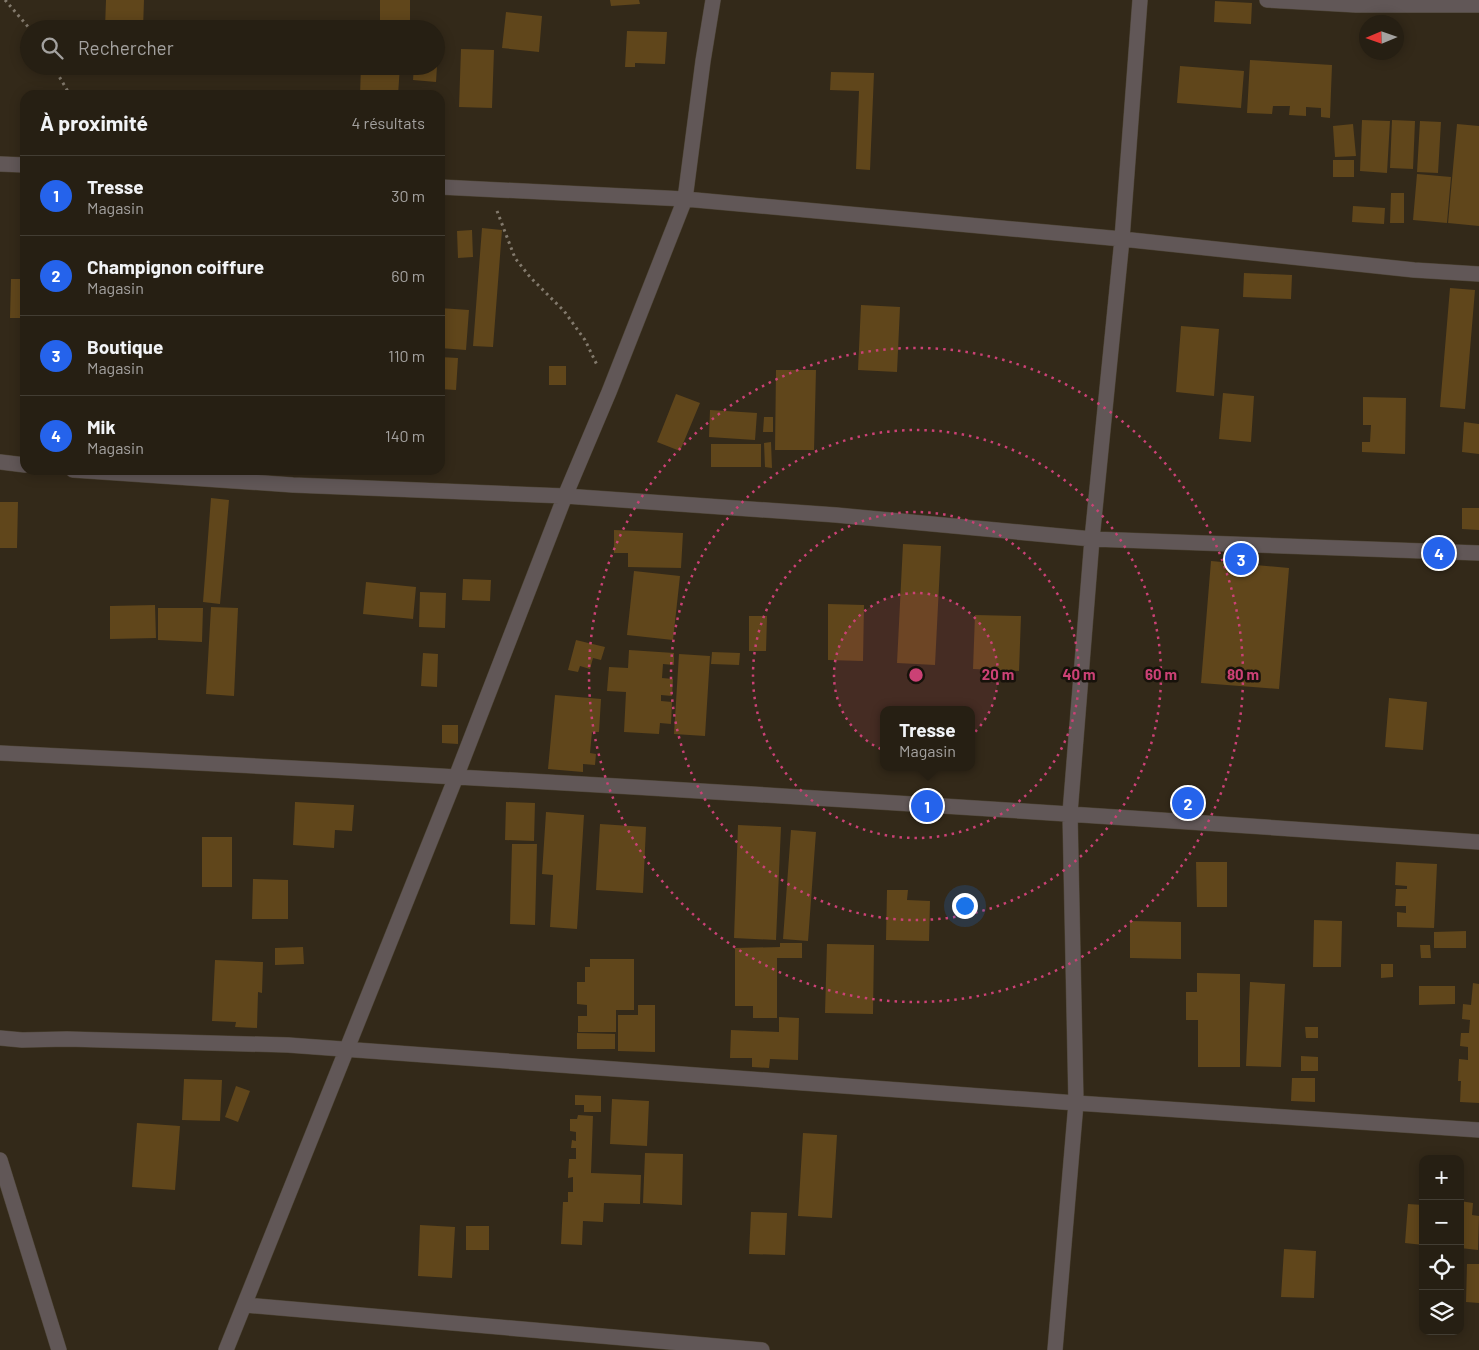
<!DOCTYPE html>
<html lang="fr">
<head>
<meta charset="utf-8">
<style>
	body { margin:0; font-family:Barlow,sans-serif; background:#322c21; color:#f1f3f6 }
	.controls { position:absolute; right:15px; bottom:15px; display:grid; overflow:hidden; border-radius:10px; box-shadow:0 2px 12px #0003 }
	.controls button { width:45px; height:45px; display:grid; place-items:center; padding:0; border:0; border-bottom:1px solid #423d33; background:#261f13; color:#f1f3f6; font:25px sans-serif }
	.compass { position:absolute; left:1359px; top:15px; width:45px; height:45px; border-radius:50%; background:#261f13; box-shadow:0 2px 12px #0003; rotate:268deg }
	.you { position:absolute; left:964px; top:905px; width:18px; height:18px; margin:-12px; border:4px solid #fff; border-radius:50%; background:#1a73e8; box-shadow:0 0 0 8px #1a73e833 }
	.badge { display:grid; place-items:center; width:32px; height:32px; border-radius:50%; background:#2563eb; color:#fff; font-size:16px; font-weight:700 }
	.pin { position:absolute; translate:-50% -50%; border:2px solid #fff; box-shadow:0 1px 5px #0006 }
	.popup { position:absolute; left:880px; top:706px; width:95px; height:65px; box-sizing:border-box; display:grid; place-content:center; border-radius:10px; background:#261f13; filter:drop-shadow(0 1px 4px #0005); font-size:16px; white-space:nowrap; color:#a4a2a0 }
	.popup b { font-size:19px; color:#f1f3f6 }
	.popup::after { content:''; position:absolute; left:50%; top:100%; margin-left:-10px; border:10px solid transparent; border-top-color:#261f13 }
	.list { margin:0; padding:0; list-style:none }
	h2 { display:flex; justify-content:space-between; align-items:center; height:65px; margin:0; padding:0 20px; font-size:21px }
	h2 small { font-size:16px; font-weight:400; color:#a4a2a0 }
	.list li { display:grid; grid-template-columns:32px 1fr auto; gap:15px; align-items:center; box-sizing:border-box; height:80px; padding:0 20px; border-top:1px solid #423d33 }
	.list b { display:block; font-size:19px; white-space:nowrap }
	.list p { margin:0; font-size:16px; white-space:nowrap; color:#a4a2a0 }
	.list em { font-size:16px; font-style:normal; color:#a4a2a0 }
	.icon { flex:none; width:28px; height:28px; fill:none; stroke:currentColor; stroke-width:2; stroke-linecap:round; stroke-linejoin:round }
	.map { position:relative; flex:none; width:1479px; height:1350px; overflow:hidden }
	.search { position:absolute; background:#261f13; box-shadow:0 2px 12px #0003; left:20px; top:20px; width:425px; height:55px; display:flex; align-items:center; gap:12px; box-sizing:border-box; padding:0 18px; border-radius:28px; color:#a4a2a0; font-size:19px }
	.panel { position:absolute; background:#261f13; box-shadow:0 2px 12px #0003; left:20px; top:90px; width:425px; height:385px; border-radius:15px }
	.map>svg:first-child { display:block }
</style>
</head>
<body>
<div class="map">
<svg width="1479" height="1350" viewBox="0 0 1479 1350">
	<rect width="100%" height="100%" fill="#332919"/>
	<path fill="#60461b" d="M106,0H144L143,29L105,28Z
		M380,0H410V29H380Z
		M610,0H639L640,4L611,6Z
		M1215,1L1252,3L1251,24L1214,22Z
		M506,12L542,16L539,52L502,48Z
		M627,31L667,32L665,64L635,63V67H625Z
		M461,49L494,50L492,108L459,107Z
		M1250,60L1332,65L1330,118L1321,117V108L1306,107V116L1289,115L1290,106H1273L1272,114L1247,113Z
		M361,66H400L398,95H360Z
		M414,66H437L436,82L413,80Z
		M1180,66L1244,71L1241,108L1177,103Z
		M831,72L874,73L870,170L856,169L859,91L830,90Z
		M1362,120L1390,121L1387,173L1360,171Z
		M1392,120L1415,121L1413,169L1390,168Z
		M1420,121L1441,122L1438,173L1417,172Z
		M1353,124L1356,156L1335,157L1333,126Z
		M1457,124L1479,126V226L1448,223Z
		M1333,160H1354V177H1333Z
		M1417,174L1451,177L1447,223L1413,220Z
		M1391,193H1404V223H1390Z
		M1353,206L1385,208L1384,224L1352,222Z
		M482,228L502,230L493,347L473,346Z
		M472,230L473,257L458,258L457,231Z
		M1244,273L1292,275L1291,299L1243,297Z
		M11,279H25V318H10Z
		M440,282H445V304H440Z
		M1450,288L1475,290L1465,409L1440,407Z
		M861,305L900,307L897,372L858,370Z
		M440,308L469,310L466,350L440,348Z
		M1181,326L1219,329L1214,396L1176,392Z
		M440,357L458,358L456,390L440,389Z
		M549,366H566V385H549Z
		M776,370H816L814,450H775Z
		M1223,393L1254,396L1251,442L1219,439Z
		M676,394L700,403L680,451L657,442Z
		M1363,397L1406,398L1405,454L1362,452V442H1370L1371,425H1363Z
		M710,410L757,413L755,440L709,437Z
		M764,417H773V432H763Z
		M1464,422L1479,424V454L1462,452Z
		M771,442L772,468L765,467L764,443Z
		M711,444H761V467H711Z
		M211,498L229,500L220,604L203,602Z
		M0,502H18L17,548H0Z
		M1462,508H1479V530L1462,529Z
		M614,530L683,533L681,568L628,567V553H614Z
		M903,544L941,546L935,665L897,663Z
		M1211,561L1289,568L1279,689L1201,683Z
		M634,571L680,576L673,640L627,635Z
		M463,579L491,580L490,601L462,600Z
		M366,582L416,587L413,619L363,614Z
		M420,592L446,593L445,628L419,627Z
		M828,604L864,605L863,661L828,660Z
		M155,605L156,638L110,639V606Z
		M211,607L238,608L234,696L206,694Z
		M158,608H203L202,642L158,640Z
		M975,615L1021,616L1019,671L973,669Z
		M749,616H767L766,651H749Z
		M576,640L605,647L601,660L593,658L590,669L580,666L578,672L568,670Z
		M629,650L674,653V665L663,664L662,678L673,679L672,696L661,695V701L672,702L671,724L660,723L659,734L624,732L626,692L607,691L609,667L628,668Z
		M712,652L740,653L739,665L711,664Z
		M423,653L438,654L437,687L421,686Z
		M679,654L710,656L705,736L674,734Z
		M555,695L601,699L599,732H592L590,753L596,754L595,765L583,764V772L548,769Z
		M1389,698L1427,702L1423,750L1385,747Z
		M442,725H458V744L442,743Z
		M295,802L354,805L352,831L335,830L334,848L293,845Z
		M506,802L535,803L534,841L505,840Z
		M546,812L584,815L577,929L550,927L553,875L542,874Z
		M600,824L646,827L643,893L596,890Z
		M738,825L781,827L776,940L734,938Z
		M791,830L816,832L808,941L783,939Z
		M202,837H232V887H202Z
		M512,844H537L535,925L510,924Z
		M1196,862H1227V907H1197Z
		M1396,862L1437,864L1434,928L1397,927V912L1406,913V906H1395L1396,889H1407V886L1395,885Z
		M253,879L288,880V919H252Z
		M887,890H908L907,900L930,901L929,941L886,940Z
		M1314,920L1342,921L1341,967H1313Z
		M1130,921L1181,922V959L1130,958Z
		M1466,931V948H1434V932Z
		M780,943H802V958H777V1018H753V1006H735V948L780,947Z
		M827,944L874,945L873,1014L825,1013Z
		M1420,945H1430L1431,958H1421Z
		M303,947L304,964L275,965V948Z
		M590,959H634V1010H616V1032H578V1016H587V1005L577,1004V982H585V967H590Z
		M215,960L263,962L262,993L258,992L257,1028L235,1027L236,1022L212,1021Z
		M1381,964H1393V977L1381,978Z
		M1197,973L1240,974V1067H1198V1020H1186V992H1197Z
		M1250,982L1285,984L1281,1067L1246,1066Z
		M1473,983L1479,984V1103L1460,1102L1461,1081H1458L1459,1059L1468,1060V1047L1460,1046L1461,1033H1469L1470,1020L1462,1019L1463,1004L1471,1005Z
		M1419,986H1455V1004L1419,1005Z
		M638,1005H655V1052L618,1051V1015H638Z
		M779,1017L799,1018L798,1060L770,1059L769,1068L752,1067V1058H730L731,1030L779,1032Z
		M1305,1027H1318V1038H1306Z
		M577,1033L615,1034V1049H577Z
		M1301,1056L1318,1057V1071H1301Z
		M1292,1078H1315V1102L1291,1101Z
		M184,1079L222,1080L220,1121L182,1120Z
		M236,1086L250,1091L238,1122L225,1117Z
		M575,1095L601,1096V1112H584V1105H575Z
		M612,1099L649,1101L647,1146L610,1144Z
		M578,1115L593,1116L591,1173L641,1175L640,1204L604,1203L603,1222L583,1221L582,1245L561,1244L563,1202H568V1192H573V1177L568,1178L569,1159H576V1148H571L572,1140L576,1141V1132L570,1131V1119H577Z
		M137,1123L180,1126L175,1190L132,1187Z
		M803,1133L837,1135L832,1218L798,1216Z
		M645,1153L683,1154L682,1205L643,1203Z
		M1460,1201L1473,1203L1472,1215L1479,1216L1478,1250L1460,1248Z
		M1408,1204L1423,1205V1245L1405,1243Z
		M751,1212L787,1213L785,1255L749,1254Z
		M420,1225L455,1227L452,1278L418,1276Z
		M466,1226H489V1250H466Z
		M1284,1249L1316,1251L1314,1298L1281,1297Z
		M1467,1264H1479V1303L1466,1302Z"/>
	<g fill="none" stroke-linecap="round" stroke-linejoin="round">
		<defs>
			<path id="minor" d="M1267,0L1356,5H1479
				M0,164L25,165
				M440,187L685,199L703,61L713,0
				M0,462L25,465
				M73,470L293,485L565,496L836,515L1092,539L1479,553
				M0,753C493,777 986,807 1479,842
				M0,1038L22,1040L67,1039L288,1045L1076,1103L1479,1130
				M0,1160L59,1350
				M245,1305L762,1350
				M226,1350L456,777L565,496L609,392L685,199L1122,239L1414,270L1479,274
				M1055,1350L1076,1103L1070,813L1092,539L1122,239L1140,0"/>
		</defs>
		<use href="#minor" stroke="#4d4435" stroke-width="16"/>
		<path stroke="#837a6d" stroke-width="3" stroke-dasharray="2.5 4" stroke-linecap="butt" d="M5,0L30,29
			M53,66L70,95
			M497,211L515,258L530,277L564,311L585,340L597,365"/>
		<use href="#minor" stroke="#615757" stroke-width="15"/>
	</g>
	<circle cx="916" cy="675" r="82" fill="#cb4175" fill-opacity=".12"/>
	<g fill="none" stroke="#cb4175" stroke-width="2.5" stroke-dasharray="2.5 5">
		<circle cx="916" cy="675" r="82"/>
		<circle cx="916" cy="675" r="163"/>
		<circle cx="916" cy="675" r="245"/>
		<circle cx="916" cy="675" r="327"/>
	</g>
	<circle cx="916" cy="675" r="8" fill="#cb4175" stroke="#17120b" stroke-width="2.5"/>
	<g font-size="15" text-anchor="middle" font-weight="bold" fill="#cb4175" stroke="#17120b" stroke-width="5" stroke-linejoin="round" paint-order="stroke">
		<text x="998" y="680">20 m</text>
		<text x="1079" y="680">40 m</text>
		<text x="1161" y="680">60 m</text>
		<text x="1243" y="680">80 m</text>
	</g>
</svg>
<div class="controls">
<button>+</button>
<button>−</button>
<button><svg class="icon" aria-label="locate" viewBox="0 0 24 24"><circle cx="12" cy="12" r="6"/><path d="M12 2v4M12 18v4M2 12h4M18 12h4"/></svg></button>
<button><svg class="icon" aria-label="layers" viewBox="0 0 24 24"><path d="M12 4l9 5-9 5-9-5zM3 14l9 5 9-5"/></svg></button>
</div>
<svg class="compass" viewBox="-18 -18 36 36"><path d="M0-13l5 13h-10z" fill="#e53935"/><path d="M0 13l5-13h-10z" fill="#a4a2a0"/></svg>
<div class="you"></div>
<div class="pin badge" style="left:927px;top:806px">1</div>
<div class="popup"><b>Tresse</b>Magasin</div>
<div class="pin badge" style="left:1188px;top:803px">2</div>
<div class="pin badge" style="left:1241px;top:559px">3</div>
<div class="pin badge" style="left:1439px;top:553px">4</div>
<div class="search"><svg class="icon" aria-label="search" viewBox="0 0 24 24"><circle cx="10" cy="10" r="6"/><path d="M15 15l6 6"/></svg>Rechercher</div>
<section class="panel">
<h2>À proximité<small>4 résultats</small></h2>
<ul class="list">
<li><span class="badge">1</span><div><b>Tresse</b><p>Magasin</p></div><em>30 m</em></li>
<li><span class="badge">2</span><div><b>Champignon coiffure</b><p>Magasin</p></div><em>60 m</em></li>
<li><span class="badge">3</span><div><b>Boutique</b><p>Magasin</p></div><em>110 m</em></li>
<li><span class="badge">4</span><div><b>Mik</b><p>Magasin</p></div><em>140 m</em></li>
</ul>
</section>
</div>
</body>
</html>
